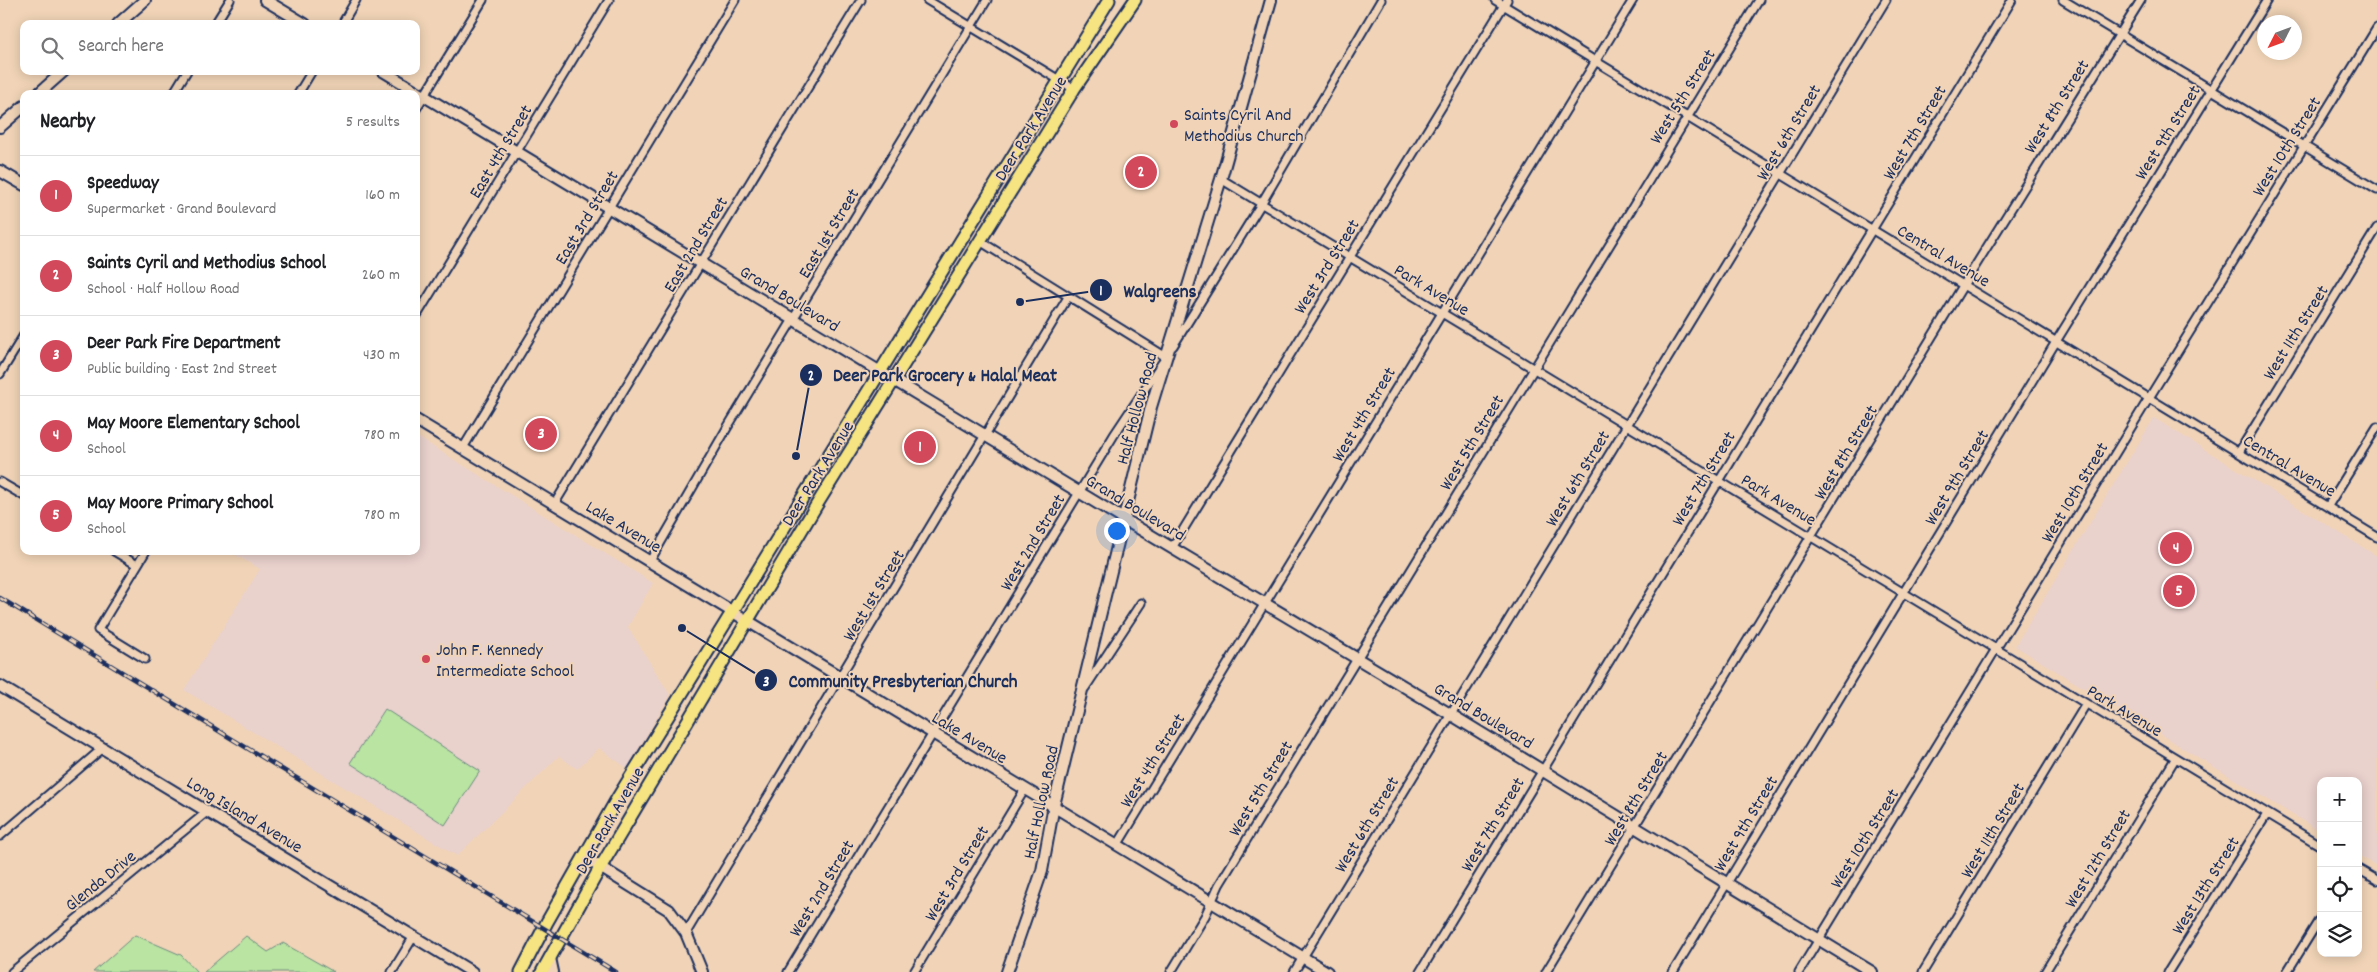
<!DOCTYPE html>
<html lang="en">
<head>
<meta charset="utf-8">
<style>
	body { margin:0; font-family:Dekko,sans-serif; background:#f6f6f6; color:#202124 }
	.controls { position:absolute; right:15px; bottom:15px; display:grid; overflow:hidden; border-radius:10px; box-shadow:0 2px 12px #0003 }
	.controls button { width:45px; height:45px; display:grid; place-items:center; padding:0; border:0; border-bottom:1px solid #e0e0e0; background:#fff; color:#202124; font:25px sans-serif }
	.compass { position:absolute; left:2257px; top:15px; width:45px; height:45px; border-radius:50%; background:#fff; box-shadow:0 2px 12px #0003; rotate:228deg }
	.you { position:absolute; left:1116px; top:530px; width:18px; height:18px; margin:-12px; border:4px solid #fff; border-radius:50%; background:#1a73e8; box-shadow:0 0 0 8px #1a73e833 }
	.badge { display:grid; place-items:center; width:32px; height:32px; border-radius:50%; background:#d1495b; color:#fff; font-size:16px; font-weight:700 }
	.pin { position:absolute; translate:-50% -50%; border:2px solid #fff; box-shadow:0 1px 5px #0006 }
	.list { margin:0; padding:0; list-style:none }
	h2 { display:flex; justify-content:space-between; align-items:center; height:65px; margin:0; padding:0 20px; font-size:21px }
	h2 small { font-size:16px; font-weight:400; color:#757577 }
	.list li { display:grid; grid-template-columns:32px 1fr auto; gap:15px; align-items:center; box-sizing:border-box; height:80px; padding:0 20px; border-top:1px solid #e0e0e0 }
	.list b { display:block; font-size:19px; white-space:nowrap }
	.list p { margin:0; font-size:16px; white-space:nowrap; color:#757577 }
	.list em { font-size:16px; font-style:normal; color:#757577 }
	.icon { flex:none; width:28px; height:28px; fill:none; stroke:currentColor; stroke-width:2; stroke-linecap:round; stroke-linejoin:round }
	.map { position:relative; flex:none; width:2377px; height:972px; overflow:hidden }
	.search { position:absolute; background:#fff; box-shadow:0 2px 12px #0003; left:20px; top:20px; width:400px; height:55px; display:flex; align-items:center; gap:12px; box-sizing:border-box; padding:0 18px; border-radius:10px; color:#757577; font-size:19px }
	.panel { position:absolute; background:#fff; box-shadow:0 2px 12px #0003; left:20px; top:90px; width:400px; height:465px; border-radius:10px }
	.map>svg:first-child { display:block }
</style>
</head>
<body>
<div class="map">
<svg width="2377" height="972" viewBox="0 0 2377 972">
	<rect width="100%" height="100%" fill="#f1d4b7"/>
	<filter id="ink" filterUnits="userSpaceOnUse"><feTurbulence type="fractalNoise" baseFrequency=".02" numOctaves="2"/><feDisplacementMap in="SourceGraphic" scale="10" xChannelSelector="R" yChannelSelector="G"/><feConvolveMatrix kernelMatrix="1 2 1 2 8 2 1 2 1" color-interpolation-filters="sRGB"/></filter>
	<g filter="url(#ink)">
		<path fill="#e9d1cc" d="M2154,418L2377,556V866L2358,855V781H2321V832L2015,646Z
			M416,436L653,583L628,627L670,695L627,768L599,748L577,769L559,756L457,856L184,690L260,569L229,551H416Z"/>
		<path fill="#b9e4a1" stroke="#6a8a80" d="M385,709L480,771L445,825L350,763Z
			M135,935L181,955L197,972H93Z
			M246,936L268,952L283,943L334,972H204Z"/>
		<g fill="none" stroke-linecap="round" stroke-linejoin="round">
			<defs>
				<path id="street" d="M927,0L1074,89
					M1495,0L2377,537
					M2063,0L2377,190
					M215,24L230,0
					M342,24L356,0
					M173,94L187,71
					M298,94L312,71
					M416,109L483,0
					M1221,179L2321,846
					M980,241L1166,357
					M416,317L609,0
					M1173,346L1261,204L1381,0
					M0,374L24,335
					M463,448L735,0
					M2239,452L2377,228
					M0,482L24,496
					M555,503L861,0
					M2328,506L2377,427
					M1172,548L1507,0
					M114,551L137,565
					M650,561L727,428L987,0
					M145,659L98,630L146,551
					M1085,688L1141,603
					M0,836L103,748
					M1118,844L1633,0
					M2358,869L2377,880
					M686,933L1068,297
					M12,972L208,811
					M392,972L414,936
					M788,972L1114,435L1162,363
					M914,972L1025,789
					M1171,972L1205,916L1219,885L1759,0
					M1294,972L1886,0
					M1420,972L2012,0
					M1546,972L1964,284L2141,0
					M1673,972L2057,340L2267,0
					M1799,972L2149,398L2377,28
					M1923,972L2086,704
					M2045,972L2175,759
					M2168,972L2267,814
					M2287,972L2321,917"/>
				<path id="secondary" d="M265,0L305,24
					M118,24L145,0
					M383,71L1125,520L1450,714L1872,972
					M38,94L64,71
					M0,127L24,106
					M0,171L24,185
					M416,420L1327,972
					M0,686L472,972
					M584,857L669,910L686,933L702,972
					M550,958L553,972
					M1007,972L1042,871L1054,805L1151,407L1221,179L1271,0"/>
				<path id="primary" d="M521,972L547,922L617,799L1109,0
					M542,972L600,868L816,506L1074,89L1135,0"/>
			</defs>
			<use href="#street" stroke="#1b2f5e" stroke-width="11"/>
			<use href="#secondary" stroke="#1b2f5e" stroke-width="14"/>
			<use href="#primary" stroke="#1b2f5e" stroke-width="15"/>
			<use href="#street" stroke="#f1d4b7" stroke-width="7"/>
			<use href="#secondary" stroke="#f1d4b7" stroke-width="10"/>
			<use href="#primary" stroke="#f6e381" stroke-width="11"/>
			<defs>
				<path id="rail" d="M0,598L616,972"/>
			</defs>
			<use href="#rail" stroke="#1b2f5e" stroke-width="4.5"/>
			<use href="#rail" stroke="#f1d4b7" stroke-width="2.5" stroke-dasharray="8" stroke-linecap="butt"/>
		</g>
	</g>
	<g fill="#d1495b" stroke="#f1d4b7" stroke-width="2">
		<circle cx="1174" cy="124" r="5"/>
		<circle cx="426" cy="659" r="5"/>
	</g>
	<g text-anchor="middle" stroke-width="4" stroke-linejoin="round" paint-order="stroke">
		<g font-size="18" fill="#1b2f5e" stroke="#f1d4b7">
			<text transform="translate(1682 96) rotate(-58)" y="6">West 5th Street</text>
			<text transform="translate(2056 106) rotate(-58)" y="6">West 8th Street</text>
			<text transform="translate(1030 128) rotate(-58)" y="6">Deer Park Avenue</text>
			<text transform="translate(1788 132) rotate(-59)" y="6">West 6th Street</text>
			<text transform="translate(1914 132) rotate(-59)" y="6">West 7th Street</text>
			<text transform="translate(2167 132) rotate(-58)" y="6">West 9th Street</text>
			<text transform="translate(2286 146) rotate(-58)" y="6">West 10th Street</text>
			<text transform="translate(500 151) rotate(-59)" y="6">East 4th Street</text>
			<text transform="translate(586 217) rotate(-59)" y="6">East 3rd Street</text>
			<text transform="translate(828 233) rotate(-59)" y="6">East 1st Street</text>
			<text transform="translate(695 244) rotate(-59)" y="6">East 2nd Street</text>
			<text transform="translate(1944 255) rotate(31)" y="6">Central Avenue</text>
			<text transform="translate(1326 266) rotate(-58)" y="6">West 3rd Street</text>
			<text transform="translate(1432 289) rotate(31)" y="6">Park Avenue</text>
			<text transform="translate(790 298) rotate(31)" y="6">Grand Boulevard</text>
			<text transform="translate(2295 332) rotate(-58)" y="6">West 11th Street</text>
			<text transform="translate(1136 408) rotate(-75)" y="6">Half Hollow Road</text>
			<text transform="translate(1363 414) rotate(-59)" y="6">West 4th Street</text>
			<text transform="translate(1471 442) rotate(-59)" y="6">West 5th Street</text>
			<text transform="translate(1845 452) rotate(-59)" y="6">West 8th Street</text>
			<text transform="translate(2290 465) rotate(31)" y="6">Central Avenue</text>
			<text transform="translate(817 473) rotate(-58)" y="6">Deer Park Avenue</text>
			<text transform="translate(1956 477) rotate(-59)" y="6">West 9th Street</text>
			<text transform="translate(1577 478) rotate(-59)" y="6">West 6th Street</text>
			<text transform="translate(1703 478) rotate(-59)" y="6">West 7th Street</text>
			<text transform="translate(2074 492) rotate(-59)" y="6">West 10th Street</text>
			<text transform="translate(1779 499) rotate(31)" y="6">Park Avenue</text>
			<text transform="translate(1136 507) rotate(31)" y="6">Grand Boulevard</text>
			<text transform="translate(624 526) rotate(31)" y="6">Lake Avenue</text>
			<text transform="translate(1032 542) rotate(-59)" y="6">West 2nd Street</text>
			<text transform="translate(873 595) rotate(-59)" y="6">West 1st Street</text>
			<text transform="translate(2125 710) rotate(31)" y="6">Park Avenue</text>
			<text transform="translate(1484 715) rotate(31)" y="6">Grand Boulevard</text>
			<text transform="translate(970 737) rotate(31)" y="6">Lake Avenue</text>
			<text transform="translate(1152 760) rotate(-58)" y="6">West 4th Street</text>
			<text transform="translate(1260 788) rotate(-59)" y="6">West 5th Street</text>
			<text transform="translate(1635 798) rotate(-59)" y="6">West 8th Street</text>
			<text transform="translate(1040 802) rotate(-78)" y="6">Half Hollow Road</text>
			<text transform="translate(245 814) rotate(31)" y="6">Long Island Avenue</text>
			<text transform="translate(609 820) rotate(-60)" y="6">Deer Park Avenue</text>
			<text transform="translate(1745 823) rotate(-59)" y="6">West 9th Street</text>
			<text transform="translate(1366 824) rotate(-59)" y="6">West 6th Street</text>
			<text transform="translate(1492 824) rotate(-59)" y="6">West 7th Street</text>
			<text transform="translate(1992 830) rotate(-59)" y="6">West 11th Street</text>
			<text transform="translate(1864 838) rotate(-58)" y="6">West 10th Street</text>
			<text transform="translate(2097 858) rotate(-59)" y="6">West 12th Street</text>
			<text transform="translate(956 873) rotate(-59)" y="6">West 3rd Street</text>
			<text transform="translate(100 880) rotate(-39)" y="6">Glenda Drive</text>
			<text transform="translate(2205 885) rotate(-58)" y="6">West 13th Street</text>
			<text transform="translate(821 888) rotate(-59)" y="6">West 2nd Street</text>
		</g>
		<g font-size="18" fill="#1b2f5e" stroke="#f1d4b7" text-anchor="start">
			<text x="1184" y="120">Saints Cyril And<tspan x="1184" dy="21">Methodius Church</tspan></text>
			<text x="436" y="655">John F. Kennedy<tspan x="436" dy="21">Intermediate School</tspan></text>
		</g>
	</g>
	<path fill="none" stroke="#1b2f5e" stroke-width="2" d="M1020 302L1101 290M796 456L811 375M682 628L766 680"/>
	<g fill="#1b2f5e" stroke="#f1d4b7" stroke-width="2">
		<circle cx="1020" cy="302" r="5"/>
		<circle cx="796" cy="456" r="5"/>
		<circle cx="682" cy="628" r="5"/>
		<circle cx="1101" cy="290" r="12"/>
		<circle cx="811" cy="375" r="12"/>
		<circle cx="766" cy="680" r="12"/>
	</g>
	<g font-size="15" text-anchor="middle" font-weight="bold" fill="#fff">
		<text x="1101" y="295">1</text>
		<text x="811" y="380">2</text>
		<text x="766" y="686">3</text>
	</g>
	<g font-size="19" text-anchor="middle" font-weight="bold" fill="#1b2f5e" stroke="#f1d4b7" stroke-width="4" stroke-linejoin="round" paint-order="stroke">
		<text x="1160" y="297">Walgreens</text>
		<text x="945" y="381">Deer Park Grocery &amp; Halal Meat</text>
		<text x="903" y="687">Community Presbyterian Church</text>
	</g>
</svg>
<div class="controls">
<button>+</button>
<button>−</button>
<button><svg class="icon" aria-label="locate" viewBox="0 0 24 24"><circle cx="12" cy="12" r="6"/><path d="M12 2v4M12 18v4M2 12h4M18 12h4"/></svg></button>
<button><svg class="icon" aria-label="layers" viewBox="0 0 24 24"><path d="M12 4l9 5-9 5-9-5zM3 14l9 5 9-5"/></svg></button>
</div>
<svg class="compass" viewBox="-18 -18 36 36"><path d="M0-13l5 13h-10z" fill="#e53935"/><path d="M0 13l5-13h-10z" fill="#757577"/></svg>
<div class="you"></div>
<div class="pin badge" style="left:920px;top:447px">1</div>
<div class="pin badge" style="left:1141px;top:172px">2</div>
<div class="pin badge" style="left:541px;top:434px">3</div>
<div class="pin badge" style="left:2176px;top:548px">4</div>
<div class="pin badge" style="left:2179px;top:591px">5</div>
<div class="search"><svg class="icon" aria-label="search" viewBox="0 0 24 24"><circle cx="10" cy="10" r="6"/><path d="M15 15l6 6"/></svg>Search here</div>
<section class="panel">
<h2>Nearby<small>5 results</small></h2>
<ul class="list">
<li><span class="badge">1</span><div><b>Speedway</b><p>Supermarket · Grand Boulevard</p></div><em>160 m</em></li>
<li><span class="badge">2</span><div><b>Saints Cyril and Methodius School</b><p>School · Half Hollow Road</p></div><em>260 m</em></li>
<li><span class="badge">3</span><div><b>Deer Park Fire Department</b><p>Public building · East 2nd Street</p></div><em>430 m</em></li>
<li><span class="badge">4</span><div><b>May Moore Elementary School</b><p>School</p></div><em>780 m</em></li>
<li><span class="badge">5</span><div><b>May Moore Primary School</b><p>School</p></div><em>780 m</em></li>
</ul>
</section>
</div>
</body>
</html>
